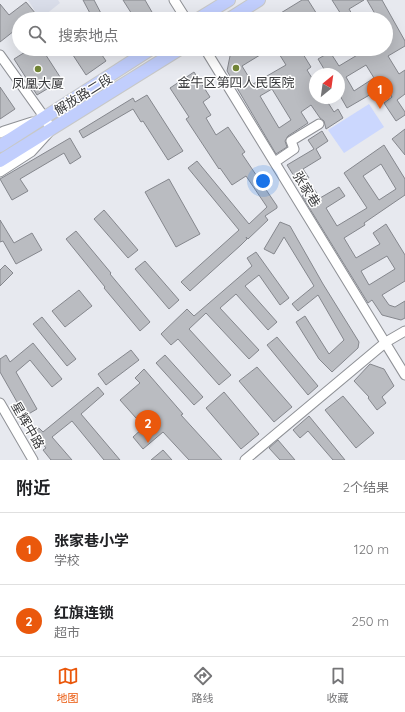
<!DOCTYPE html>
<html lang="zh">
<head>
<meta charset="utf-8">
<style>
	body { margin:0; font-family:Quicksand,"Noto Sans SC",sans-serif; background:#f2f2f2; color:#202124 }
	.compass { position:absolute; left:309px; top:68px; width:36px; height:36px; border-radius:50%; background:#fff; box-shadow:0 4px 16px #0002; rotate:29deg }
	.you { position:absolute; left:263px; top:181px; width:14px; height:14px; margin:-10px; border:3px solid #fff; border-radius:50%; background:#1a73e8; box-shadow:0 0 0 6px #1a73e833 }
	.badge { display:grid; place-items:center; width:26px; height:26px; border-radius:50%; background:#ea580c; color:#fff; font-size:13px; font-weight:700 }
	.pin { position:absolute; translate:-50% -33px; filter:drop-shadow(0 1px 2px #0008) }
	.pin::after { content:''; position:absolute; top:21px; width:14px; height:12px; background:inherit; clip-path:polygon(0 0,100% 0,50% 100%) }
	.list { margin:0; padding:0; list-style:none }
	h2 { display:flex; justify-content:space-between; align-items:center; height:52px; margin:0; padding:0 16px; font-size:17px }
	h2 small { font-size:13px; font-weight:400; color:#757577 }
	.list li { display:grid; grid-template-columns:26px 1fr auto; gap:12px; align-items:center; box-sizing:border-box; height:72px; padding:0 16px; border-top:1px solid #e0e0e0 }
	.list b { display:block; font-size:15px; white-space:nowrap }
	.list p { margin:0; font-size:13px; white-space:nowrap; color:#757577 }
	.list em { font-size:13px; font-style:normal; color:#757577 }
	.icon { flex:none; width:22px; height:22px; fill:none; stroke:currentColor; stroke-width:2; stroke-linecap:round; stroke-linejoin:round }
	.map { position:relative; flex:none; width:405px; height:460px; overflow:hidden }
	.search { position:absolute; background:#fff; box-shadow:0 4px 16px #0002; left:12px; right:12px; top:12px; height:44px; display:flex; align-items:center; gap:10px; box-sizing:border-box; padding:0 14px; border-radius:22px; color:#757577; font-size:15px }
	.sheet { height:196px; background:#fff }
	nav { display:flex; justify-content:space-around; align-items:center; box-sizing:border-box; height:56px; border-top:1px solid #e0e0e0; background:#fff; font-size:11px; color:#757577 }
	nav a { display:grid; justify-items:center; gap:2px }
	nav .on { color:#ea580c }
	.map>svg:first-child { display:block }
</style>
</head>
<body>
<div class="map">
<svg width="405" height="460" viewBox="0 0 405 460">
	<rect width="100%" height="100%" fill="#e7e9ef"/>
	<path fill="#d9dde9" d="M28,0H58L60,3L40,19Z"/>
	<path fill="#cbd7fe" d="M369,104L384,127L344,153L328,130Z"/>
	<path fill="#babcc1" stroke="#85878d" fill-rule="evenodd" d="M83,0H94L104,19H93Z
		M123,0H145L156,19H135Z
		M302,0H308L320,19H307L304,14L296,19H271Z
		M332,0H364L349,9L355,19H344Z
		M367,0H382L405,41V46L388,56L399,74L405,70V94L397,100L405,112V115L396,121L384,103L392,97L385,86L347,108L339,94V74H327L318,59L330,52L339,66L359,54L356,49H386V41L389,39L386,33V19H378ZM366,65L374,78L354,91L346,77Z
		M26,2L36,14L30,19H19V27L0,42V4L9,15Z
		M30,49H42L62,80L37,95L14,59Z
		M69,49H98L106,61L86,75Z
		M234,49H256L260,55L242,66L253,84L286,65L276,49H310L303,54L311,67L307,70L315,83V98H325L334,112L338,109L343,118L326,129L324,121L320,118L311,105L301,112L308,123L288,136L285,141L287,147L276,154L227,71L231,51ZM272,89L291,120L279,128L260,96Z
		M194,72L210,97L203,102L211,115L206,118L216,135L228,127L245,152L242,154L277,206V208L265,216L268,220L248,239L246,237L247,239L241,245L190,291L181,282L239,230L188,168L197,161L249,224L267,207L246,176L232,185L220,168L219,169L186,119L189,117L170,88Z
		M0,87L15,109L0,119Z
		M147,95L183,151L168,160L143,121L141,122L133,109L83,138L79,131L133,98L135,102Z
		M405,129V155L392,139Z
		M322,131L328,141L316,149L321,158L303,169L309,178L299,184L287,165L314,149L308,140Z
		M70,138L81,157L70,164L64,153L20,179L28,191L12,200L0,179Z
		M384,145L405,179V195L364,223L365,225L344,238L356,258L380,244L373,233L386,224L405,255V281L382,295L389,305L395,307L405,301V318L401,320L382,315L372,300L368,303L302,196L314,189L320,198L339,187L345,196L326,208L337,226L367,208L344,173ZM381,164L396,189L379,200L363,176ZM387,256L395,269L369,285L361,271Z
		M169,179L200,234L176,247L145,192Z
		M104,210L138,250L128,258L94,219Z
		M0,220L14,243L32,233L42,250L16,264L3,241L0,242Z
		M280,222L290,226L323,284L359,342L358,348L332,372L319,359L296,322L305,316L329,354L344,340L318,295L298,311L292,304L314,286L284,237L274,254L264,249Z
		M76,231L111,273L110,274L150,322L140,331L104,288L105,287L66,239Z
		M256,252L289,298L280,305L259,275L245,286L277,322L268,330L236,294L220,308L259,350L249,359L206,313L189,329L231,375L219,385L178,339L171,345L161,334L187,309L194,316L252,266L247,258Z
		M145,261L179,300L169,309L135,269Z
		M5,265L13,273L0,286V270Z
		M79,290L92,306L65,327L52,311Z
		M42,317L76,359L67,366L33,324Z
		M277,337L318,386L308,395L267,345Z
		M33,343L62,379L52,387L30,360L16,372L37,409L25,416L0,372V359L6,355L10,362Z
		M131,350L139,360L106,385L98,374Z
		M165,355L203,397L194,405L156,363Z
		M370,364L384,369L394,386L382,397L386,403L377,410L368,398L369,397L354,381Z
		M257,367L292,407L274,422L239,381Z
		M144,369L183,414L181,415L222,460H189L163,432L143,449L133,437L144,427L120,400L140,383L135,378Z
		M98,387L104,394L81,414L120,460H104L72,421L52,437L72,460H51L43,450L46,448L33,433L39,428L43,432Z
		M224,392L259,434L241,449L206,408Z
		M343,396L374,433L356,448L325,410Z
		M309,416L345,460H333L308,431L300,438L293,430Z
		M278,440L295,460H280L269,448Z
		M163,450L172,460H151Z"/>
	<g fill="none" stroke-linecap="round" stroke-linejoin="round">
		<defs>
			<path id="minor" d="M174,0L186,19
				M205,49L405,375
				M0,55L45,118L51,130L31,152L0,172
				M0,133L4,131L32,122
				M275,162L294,149L291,141L319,124
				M0,403L33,460
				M245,460L386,342L405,331"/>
			<path id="major" d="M198,19L229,0
				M229,19L259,0
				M0,146L151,49
				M0,161L180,49"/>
		</defs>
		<use href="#minor" stroke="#8f9196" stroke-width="11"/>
		<use href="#major" stroke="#c7c8c8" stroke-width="14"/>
		<use href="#minor" stroke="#fff" stroke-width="9"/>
		<use href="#major" stroke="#c1cefd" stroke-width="12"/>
	</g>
	<g fill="#738737" stroke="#fff" stroke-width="1.5">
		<circle cx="236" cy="68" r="4"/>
		<circle cx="38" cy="69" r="4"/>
	</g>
	<g text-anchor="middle" stroke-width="3" stroke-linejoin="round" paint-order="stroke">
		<g font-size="13" fill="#38393b" stroke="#fff">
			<text x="236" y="87">金牛区第四人民医院</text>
			<text x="38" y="88">凤凰大厦</text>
		</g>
		<g font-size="13" fill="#38393b" stroke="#fff">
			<text transform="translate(83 94) rotate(-32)" y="5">解放路二段</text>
			<text transform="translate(307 189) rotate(58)" y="5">张家巷</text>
			<text transform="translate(28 425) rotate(60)" y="5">星辉中路</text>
		</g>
	</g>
</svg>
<svg class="compass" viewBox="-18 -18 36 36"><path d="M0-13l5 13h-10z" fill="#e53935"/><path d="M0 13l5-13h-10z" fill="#757577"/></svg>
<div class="you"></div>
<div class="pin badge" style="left:380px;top:109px">1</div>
<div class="pin badge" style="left:148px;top:443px">2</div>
<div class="search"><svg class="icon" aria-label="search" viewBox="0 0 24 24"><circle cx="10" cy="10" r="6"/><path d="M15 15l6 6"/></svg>搜索地点</div>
</div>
<section class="sheet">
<h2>附近<small>2个结果</small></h2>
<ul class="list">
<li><span class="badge">1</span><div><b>张家巷小学</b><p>学校</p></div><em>120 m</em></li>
<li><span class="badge">2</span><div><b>红旗连锁</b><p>超市</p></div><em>250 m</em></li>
</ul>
</section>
<nav>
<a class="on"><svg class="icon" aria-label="map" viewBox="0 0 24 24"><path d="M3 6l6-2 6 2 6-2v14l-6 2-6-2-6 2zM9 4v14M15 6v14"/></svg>地图</a>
<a><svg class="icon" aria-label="directions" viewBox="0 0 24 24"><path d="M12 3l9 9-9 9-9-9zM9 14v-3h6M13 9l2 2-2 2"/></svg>路线</a>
<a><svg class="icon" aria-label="saved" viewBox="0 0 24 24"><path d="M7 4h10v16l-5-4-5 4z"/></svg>收藏</a>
</nav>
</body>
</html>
